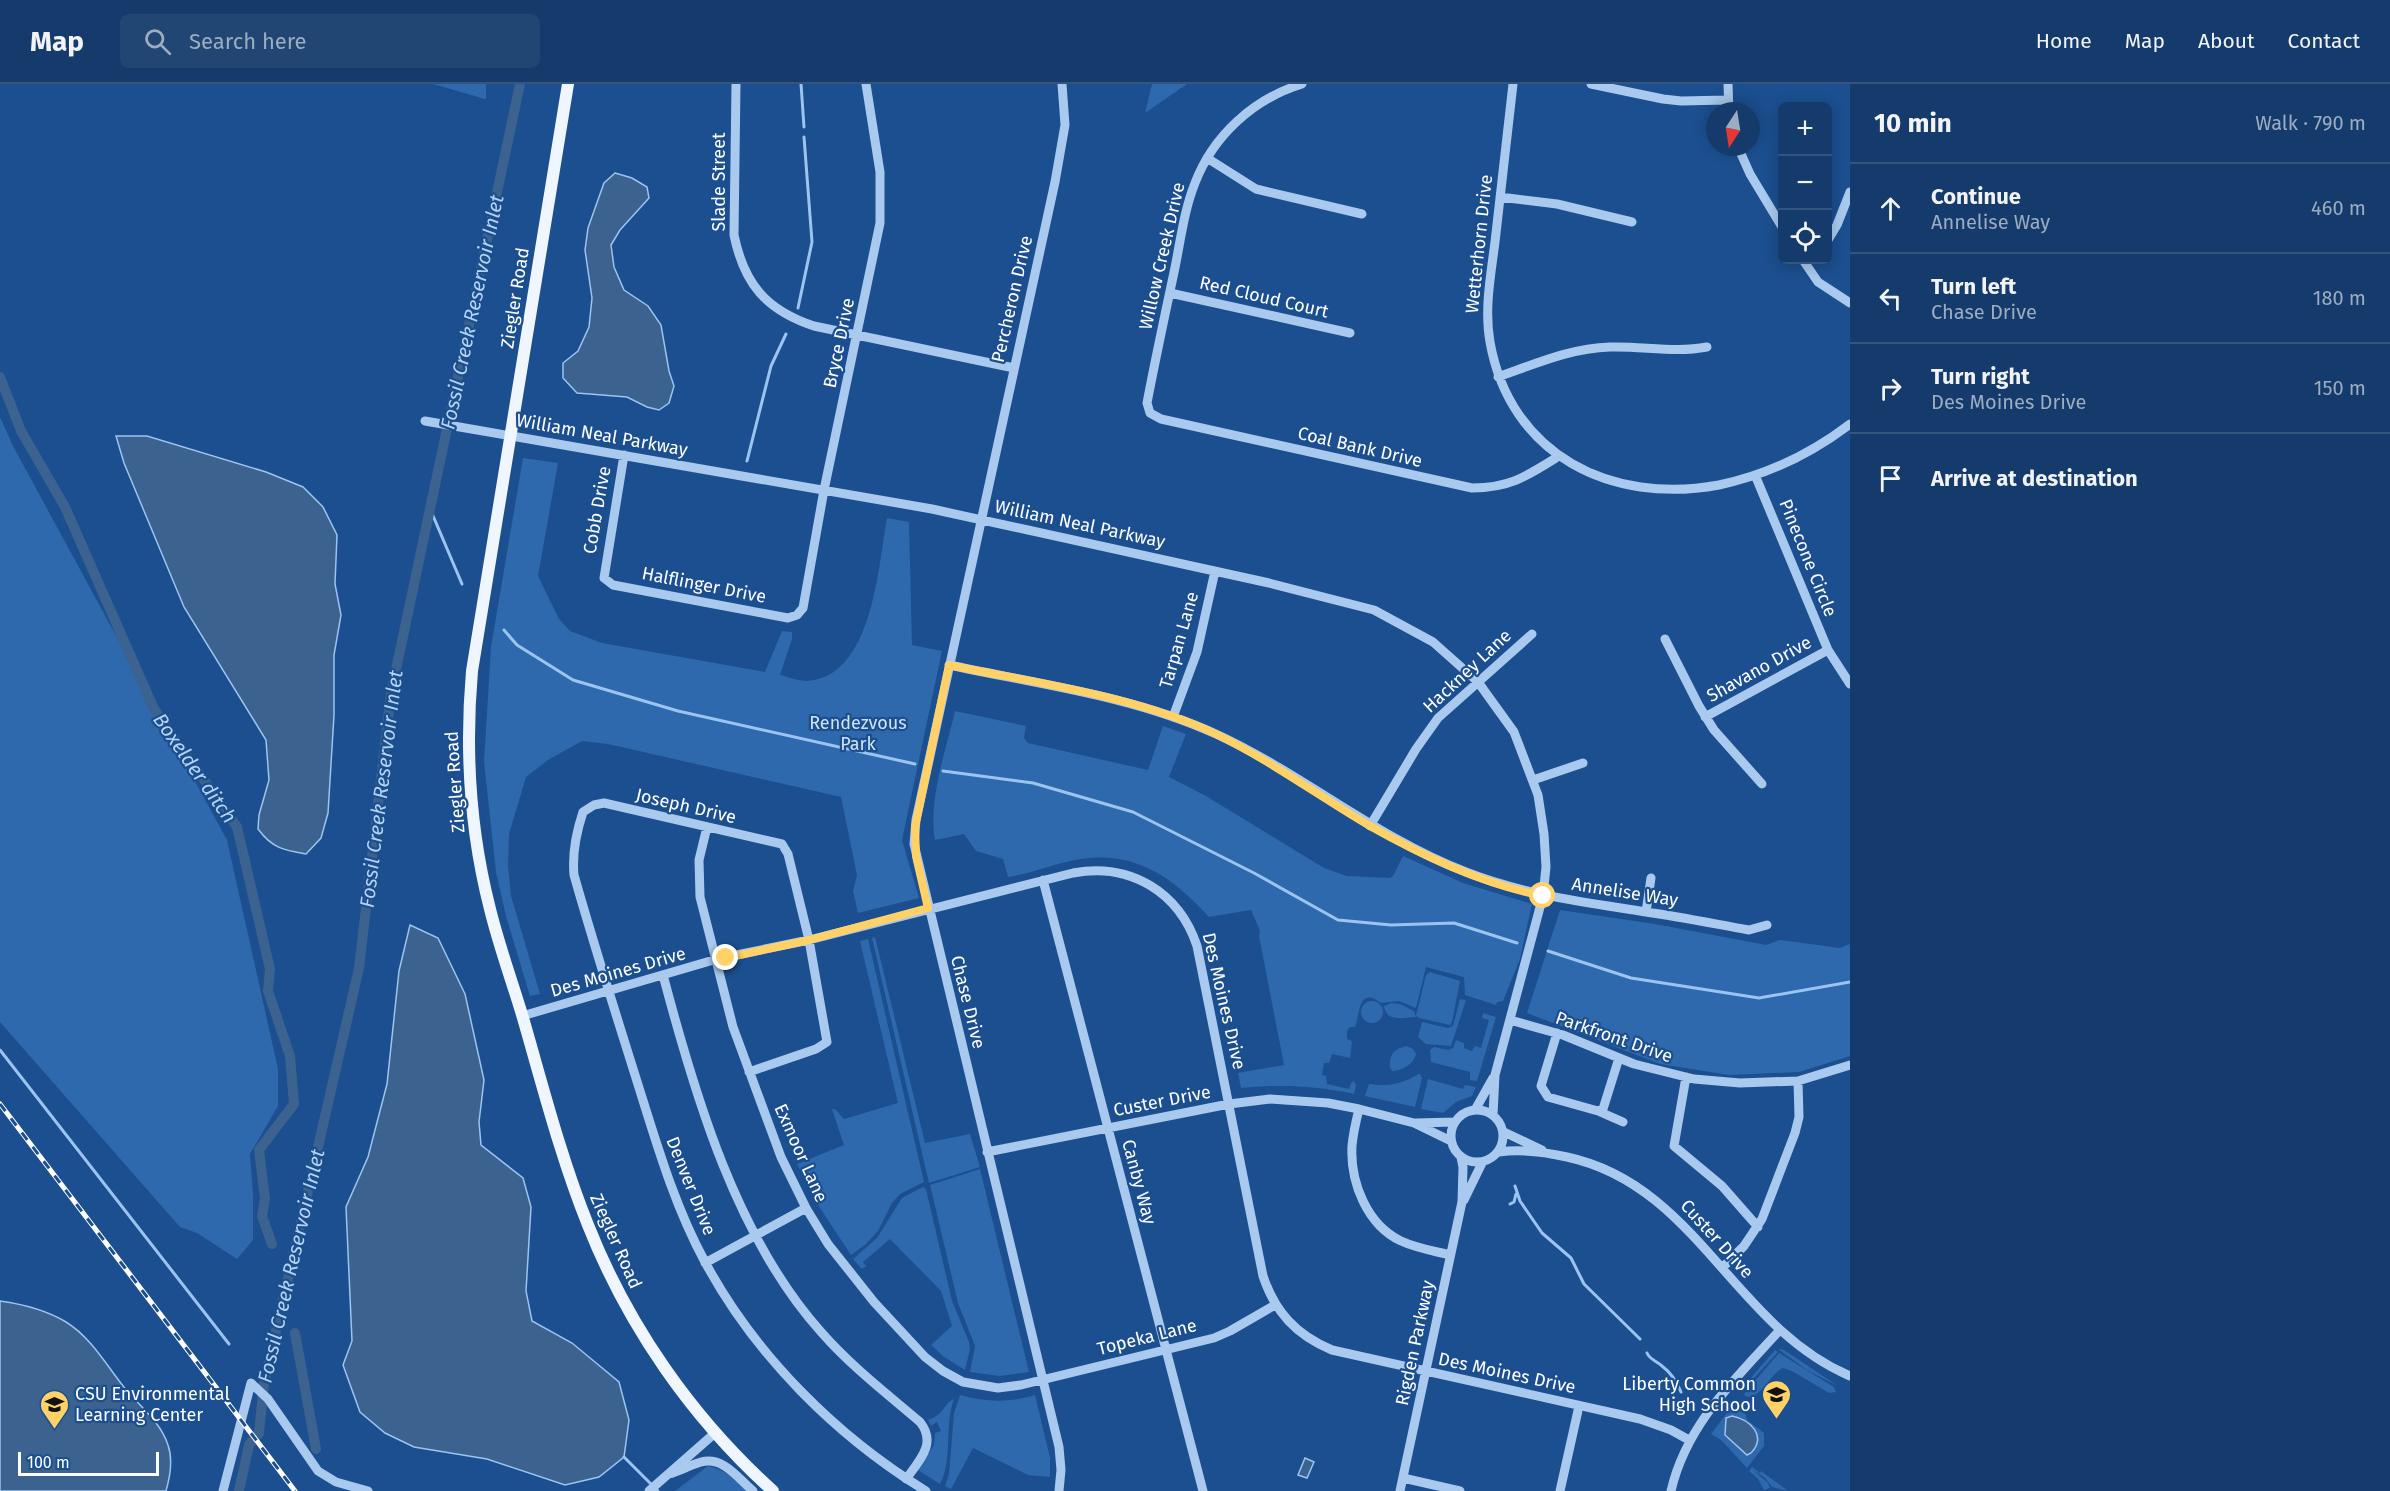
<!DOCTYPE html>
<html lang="en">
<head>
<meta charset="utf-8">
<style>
	body { margin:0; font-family:"Fira Sans",sans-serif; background:#214673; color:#f1f3f6 }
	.controls { position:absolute; right:18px; top:18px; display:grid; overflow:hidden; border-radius:9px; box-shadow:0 3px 15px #0003 }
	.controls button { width:54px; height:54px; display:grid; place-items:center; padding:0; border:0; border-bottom:2px solid #33557e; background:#143b6b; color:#f1f3f6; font:30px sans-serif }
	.compass { position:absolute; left:1706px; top:18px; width:54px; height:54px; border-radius:50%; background:#143b6b; box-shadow:0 3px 15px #0003; rotate:192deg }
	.scale { position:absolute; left:18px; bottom:15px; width:141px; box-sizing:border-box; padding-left:6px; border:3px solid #fff; border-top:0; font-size:16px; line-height:21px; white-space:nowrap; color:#fff; -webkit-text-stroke:4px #1b4f8f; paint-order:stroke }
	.stop { position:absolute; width:18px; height:18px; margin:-14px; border:4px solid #ffd166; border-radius:50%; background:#fff }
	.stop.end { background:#ffd166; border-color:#fff; box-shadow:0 2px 6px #0008 }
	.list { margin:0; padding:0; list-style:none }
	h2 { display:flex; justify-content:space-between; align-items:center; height:78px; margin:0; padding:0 24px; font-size:26px }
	h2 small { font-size:20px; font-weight:400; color:#9dadc1 }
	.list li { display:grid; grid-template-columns:39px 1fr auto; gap:18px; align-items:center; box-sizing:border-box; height:90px; padding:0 24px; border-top:2px solid #33557e }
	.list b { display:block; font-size:22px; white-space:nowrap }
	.list p { margin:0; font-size:20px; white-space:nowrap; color:#9dadc1 }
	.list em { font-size:20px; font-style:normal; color:#9dadc1 }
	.icon { flex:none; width:33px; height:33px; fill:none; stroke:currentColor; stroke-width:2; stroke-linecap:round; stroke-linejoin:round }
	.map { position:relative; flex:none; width:1850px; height:1407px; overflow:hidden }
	header { display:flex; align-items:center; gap:36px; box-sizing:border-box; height:84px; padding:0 30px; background:#143b6b; border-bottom:2px solid #33557e }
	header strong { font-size:28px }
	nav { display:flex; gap:33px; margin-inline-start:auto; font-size:21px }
	.search { width:420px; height:54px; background:#214673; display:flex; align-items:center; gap:15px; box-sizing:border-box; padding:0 21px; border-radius:9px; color:#9dadc1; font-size:22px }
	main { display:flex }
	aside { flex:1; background:#143b6b }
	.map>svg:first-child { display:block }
</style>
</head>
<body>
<header>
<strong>Map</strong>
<div class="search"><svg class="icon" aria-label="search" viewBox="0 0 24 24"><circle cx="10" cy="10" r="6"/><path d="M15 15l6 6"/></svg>Search here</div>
<nav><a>Home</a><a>Map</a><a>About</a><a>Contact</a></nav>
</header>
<main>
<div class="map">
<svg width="1850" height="1407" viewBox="0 0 1850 1407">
	<rect width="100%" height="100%" fill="#1b4f8f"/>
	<path fill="#2e69ad" d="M433,0H486V15H485Z
		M1152,0H1187L1145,29Z
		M0,333L13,362L227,756L278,985V1022L250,1070L253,1111V1156L237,1175L197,1149L180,1143L0,938Z
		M523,374L558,379L538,492L559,535L570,547L602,559L765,588L782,547L792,548V555L780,591C788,593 799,597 807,597C873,593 878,482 887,434L909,438L912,561L942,567L902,756L919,814L858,829L853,807L857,791L841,713L608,660L582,657L548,676L526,693L509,750L508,782L511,812L540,910L530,912L506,832L496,788L484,678L491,563Z
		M955,627L1026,642L1024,654L1028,659L1148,686L1163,642L1186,650L1169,693L1206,712L1324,784L1347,792L1390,794L1393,792L1403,772L1463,799L1532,820L1520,875L1503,917L1497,918L1496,921L1465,911L1464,893L1426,883L1416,924L1399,917L1381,919C1358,901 1360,931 1355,943H1350L1347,947V955L1352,957L1350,974L1332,970L1329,979H1324L1322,991L1326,992L1327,1000L1349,1005L1351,999L1354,997L1356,1001L1354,1010C1316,1002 1280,1000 1241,1004L1238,989L1284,981L1259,852L1260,847L1251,826L1209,833C1176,797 1141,770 1090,774C1062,776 1036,789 1008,793L1003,775L976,767L964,750L935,756C928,714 946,667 955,627Z
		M1560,826L1655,840L1766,861L1780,856L1840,864L1850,860V972L1799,988L1729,991L1660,980L1527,929Z
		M875,853L925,1059L970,1050L980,1083L929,1099L872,854Z
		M868,855L924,1098L900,1110L892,1119L878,1147L865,1161L851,1171L820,1124L797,1080L844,1061L832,1025H835L844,1035L898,1019L860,857Z
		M1430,888L1460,897L1452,938L1450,941L1419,934L1416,932L1426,891Z
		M1460,915L1466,916L1451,962L1426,960L1418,953L1422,938L1448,944L1453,942Z
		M1361 928a11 11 0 1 1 22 0a11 11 0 1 1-22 0Z
		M1392,919L1400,920L1414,927L1416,933C1403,934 1386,938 1384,922Z
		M1483,929L1496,933L1477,997L1470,996V988L1431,978L1430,966L1434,963L1448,966L1453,964L1456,956L1464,959V964L1472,967L1475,962L1481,964L1489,936L1482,934Z
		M1407,962L1413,965L1416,970C1414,980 1402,987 1392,987L1390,984C1389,971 1394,964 1407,962Z
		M1418,990H1420L1422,994L1415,1023L1365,1012L1369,1000C1386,1003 1403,1000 1418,990Z
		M1428,995L1463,1005L1465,1001L1476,1003L1472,1012L1456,1018L1443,1029L1421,1025Z
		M980,1085L1029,1288L1000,1292L970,1288L975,1262L958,1219L930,1101Z
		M923,1103L926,1105L952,1217L969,1258L970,1265L965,1286L944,1273L931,1261L952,1242L941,1207L890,1155L863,1178L866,1182L862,1185L853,1175L877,1154L902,1114Z
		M1778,1265L1784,1266L1838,1302L1807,1286Z
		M1775,1266L1778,1268L1742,1307V1304Z
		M1779,1269L1834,1303L1836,1308L1829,1309L1792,1287L1783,1284C1770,1289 1758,1321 1744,1311L1747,1306Z
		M960,1311C986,1318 1009,1319 1035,1311L1050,1374V1393L1028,1391L973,1364L951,1405L945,1402L949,1390L954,1329Z
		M954,1315C944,1342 953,1376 940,1400L918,1386L934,1361L935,1349L941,1347L937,1338L931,1342L928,1336C946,1330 942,1320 954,1315Z
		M1733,1321L1746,1331L1747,1336L1764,1349V1362L1747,1384L1721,1356L1711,1350Z
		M708,1382C726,1386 735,1395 748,1407H675Z
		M1752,1383L1760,1389L1761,1387L1788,1407L1772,1403L1765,1394L1752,1385L1768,1399L1770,1404L1764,1406L1758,1395L1749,1387Z"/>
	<path fill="#3c6290" stroke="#9cc4f0" stroke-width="1.5" d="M615,89L632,94L647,103L649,114L620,146L611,161L614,183L624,206L648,222L661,241L669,287L674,302L669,319L659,326L647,323L627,313L577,309L563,294V279L578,267L589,243L592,214L585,166L588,144L604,99Z
		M116,352H147L266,388L303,403L323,423L337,451L335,500L341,531L334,571V631L328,729L321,754L306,770C283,766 272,764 258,745L259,731L269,696L266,656L184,523L124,379Z
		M410,841L438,854L465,910L484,996L479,1038L481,1061L523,1094L531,1123L526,1207L532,1237L572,1259L619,1298L629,1336L624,1373L599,1393L565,1401L487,1375L414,1363L385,1349L360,1328L343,1281L352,1257L346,1123L368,1073L387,1000L399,887Z
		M0,1217C22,1220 46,1226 66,1238C92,1254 108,1284 127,1307C142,1324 161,1339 168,1361C173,1375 170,1393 166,1407H0Z
		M1732,1332C1751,1336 1767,1352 1751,1369L1747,1371L1725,1351L1726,1334Z
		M1305,1374L1314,1378L1307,1394L1298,1391Z"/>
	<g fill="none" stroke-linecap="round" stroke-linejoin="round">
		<path stroke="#9cc4f0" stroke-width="3" d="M801,0L804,43
			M798,224L812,158L804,53
			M747,377L771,282L786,250
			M431,427L462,500
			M504,546L517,561L573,596L678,627L915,680
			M943,687L1033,699L1133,728L1254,789L1338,836L1391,841L1454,839L1517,859
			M1548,867L1631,894L1759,914L1850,898
			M0,966L229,1260
			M1515,1102L1520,1117L1542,1149L1571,1174L1584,1200L1640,1255
			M1510,1120L1514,1118L1516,1110
			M1647,1269C1650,1276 1657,1277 1662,1282C1670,1288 1677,1298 1681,1308
			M624,1373L658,1407"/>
		<path stroke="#3c6290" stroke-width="10" d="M0,293L21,347L65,423L154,625L237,743L270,885L268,907L290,972L294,1020L259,1066L265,1115L262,1132L272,1160
			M295,1249L316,1365
			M239,1407L249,1361L259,1349L264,1299L359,884L391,609L520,0"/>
		<path stroke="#a9c9ee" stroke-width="9" d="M736,0L734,151C744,200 766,226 814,242L1014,284
			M1302,0C1253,15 1213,52 1195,99C1183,129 1180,162 1173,193C1164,235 1155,277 1147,319L1150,329L1161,335L1472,404C1510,404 1527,392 1559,372
			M1513,0C1507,53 1501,105 1495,158C1491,190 1484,225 1490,258C1510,371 1611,421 1719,401C1766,391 1812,369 1850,340
			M1591,0L1663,15L1681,17L1728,16
			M1728,0L1729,27
			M1738,63L1750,90L1782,143
			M1207,74L1256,105L1362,130
			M1500,113L1557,120L1632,138
			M1828,156L1837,141L1850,108
			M1803,176L1818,198L1850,219
			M1170,209L1350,249
			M1498,293C1535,280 1571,264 1610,263C1643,262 1675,269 1707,263
			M425,337L932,425L1269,499L1374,526L1433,558L1478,598L1514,648L1538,711L1544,750L1546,783L1543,812L1495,991L1493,1031
			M624,371L604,494L613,501L788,534L797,531L803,524L824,406L880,139V88L866,0
			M1755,391L1828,566L1850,600
			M1665,555L1699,622L1714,646L1762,700
			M949,581C1038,600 1133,612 1216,650C1303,690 1375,753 1466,788C1525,811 1584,818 1646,828C1681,833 1715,840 1749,846L1767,841
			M1173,633L1197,568L1215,487
			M1705,633L1828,566
			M1533,696L1583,679
			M1370,742L1416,665L1438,634L1532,550
			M707,743L699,776L700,813L733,943L781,1073L806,1124L828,1160L874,1218L925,1273L943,1287L963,1298L998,1304L1021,1301L1214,1254L1230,1247L1275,1221
			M1043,796L1203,1407
			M1646,828L1651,794
			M663,891C695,1012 737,1155 822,1249C851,1282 886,1309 920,1338C937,1359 920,1376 906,1395
			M522,932L717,875L809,856L1073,789C1130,778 1179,808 1197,862L1263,1192C1275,1228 1296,1251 1332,1266L1640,1335L1671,1346L1689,1356
			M1510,936L1563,951L1634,980L1694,995L1740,999L1798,997L1850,981
			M1557,949L1541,1002L1548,1013L1598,1027L1603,1025L1619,974
			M749,988L816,965L827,958L809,856L788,770L782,760L604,719L594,721L583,728C576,749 572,769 574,791C593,858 614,924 635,991C655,1054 673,1119 705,1178C755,1271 836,1352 926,1407
			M1686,993L1674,1062L1722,1102L1758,1143
			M1359,1025C1356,1037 1353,1050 1352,1062C1350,1098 1367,1141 1401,1157C1416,1164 1434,1167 1450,1171
			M1451 1052a26 26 0 1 1 52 0a26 26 0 1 1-52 0Z
			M1475,1026L1493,994
			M1598,1027L1623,1038
			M1416,1039L1455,1038
			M1504,1048L1542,1066
			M987,1068L1229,1020L1270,1015L1328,1019L1359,1025L1414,1039L1451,1057
			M1499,1068C1521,1065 1545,1068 1567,1073C1697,1101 1733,1242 1850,1292
			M1464,1116L1482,1079
			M705,1179L806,1124
			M1722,1184L1744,1162L1762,1135L1795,1049L1799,1033L1798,997
			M669,1390C680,1387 690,1381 701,1378C723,1372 738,1394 753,1407
			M1403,1394L1460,1407
			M223,1407L251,1299L268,1315L318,1387L336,1398L368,1407
			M649,1407L715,1349
			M1059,1407L1061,1386L1059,1363L914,760L916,736L1055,98L1065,41L1062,0
			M1400,1407L1462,1118L1463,1083L1461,1073
			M1560,1407L1579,1322
			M1671,1407C1686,1341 1735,1295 1779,1247"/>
		<path stroke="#f0f6ff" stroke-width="12" d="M568,0L472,587C465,667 470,747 490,825C499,862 512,897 523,934C543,1003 561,1074 588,1141C628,1242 692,1334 773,1407"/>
		<defs>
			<path id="rail" d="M0,1020L295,1407"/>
		</defs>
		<use href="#rail" stroke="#fff" stroke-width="5"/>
		<use href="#rail" stroke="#1b4f8f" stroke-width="3" stroke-dasharray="9" stroke-linecap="butt"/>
	</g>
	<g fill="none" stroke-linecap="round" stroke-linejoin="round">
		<path stroke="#ffd166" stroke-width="8" d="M726,874L809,856L928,824L916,772L915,743L949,581C1036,599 1137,612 1218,651C1271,677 1319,712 1370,742C1423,772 1483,800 1543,812"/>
	</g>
	<defs>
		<symbol id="school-pin" viewBox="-11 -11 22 30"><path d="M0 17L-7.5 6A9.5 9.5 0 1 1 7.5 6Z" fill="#ffd166" stroke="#1b4f8f"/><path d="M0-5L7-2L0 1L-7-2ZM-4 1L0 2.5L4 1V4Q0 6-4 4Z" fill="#111"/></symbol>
		<symbol id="university-pin" viewBox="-11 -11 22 30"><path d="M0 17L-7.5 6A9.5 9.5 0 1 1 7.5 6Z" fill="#ffd166" stroke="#1b4f8f"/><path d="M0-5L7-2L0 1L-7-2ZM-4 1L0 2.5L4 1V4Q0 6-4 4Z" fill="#111"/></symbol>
	</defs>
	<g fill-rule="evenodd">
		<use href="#school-pin" x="1760" y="1294" width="33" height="45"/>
		<use href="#university-pin" x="38" y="1304" width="33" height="45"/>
	</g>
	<g text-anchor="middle" stroke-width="4.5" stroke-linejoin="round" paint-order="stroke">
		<g font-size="18" fill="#fff" stroke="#1b4f8f">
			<text transform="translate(719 98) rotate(-90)" y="6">Slade Street</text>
			<text transform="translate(1479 160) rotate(-84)" y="6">Wetterhorn Drive</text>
			<text transform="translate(1162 172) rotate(-77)" y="6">Willow Creek Drive</text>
			<text transform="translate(1264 213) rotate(13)" y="6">Red Cloud Court</text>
			<text transform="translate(515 214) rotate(-81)" y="6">Ziegler Road</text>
			<text transform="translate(1012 215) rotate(-77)" y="6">Percheron Drive</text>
			<text transform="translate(839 259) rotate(-78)" y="6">Bryce Drive</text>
			<text transform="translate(602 351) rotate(10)" y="6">William Neal Parkway</text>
			<text transform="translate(1360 363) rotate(13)" y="6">Coal Bank Drive</text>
			<text transform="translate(597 426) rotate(-80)" y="6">Cobb Drive</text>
			<text transform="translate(1080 440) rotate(12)" y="6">William Neal Parkway</text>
			<text transform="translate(1808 474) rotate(68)" y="6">Pinecone Circle</text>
			<text transform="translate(704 501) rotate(11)" y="6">Halflinger Drive</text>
			<text transform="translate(1179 556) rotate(-74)" y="6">Tarpan Lane</text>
			<text transform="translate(1759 585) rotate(-29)" y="6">Shavano Drive</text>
			<text transform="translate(1467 587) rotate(-43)" y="6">Hackney Lane</text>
			<text transform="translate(455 698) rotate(-94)" y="6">Ziegler Road</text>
			<text transform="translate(686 722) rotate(13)" y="6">Joseph Drive</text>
			<text transform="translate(1625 808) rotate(9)" y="6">Annelise Way</text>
			<text transform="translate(618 888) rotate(-16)" y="6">Des Moines Drive</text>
			<text transform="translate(1224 917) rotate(77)" y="6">Des Moines Drive</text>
			<text transform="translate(968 918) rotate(76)" y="6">Chase Drive</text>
			<text transform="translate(1614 953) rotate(19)" y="6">Parkfront Drive</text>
			<text transform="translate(1162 1017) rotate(-11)" y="6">Custer Drive</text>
			<text transform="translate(801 1069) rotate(66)" y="6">Exmoor Lane</text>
			<text transform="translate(1139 1098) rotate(75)" y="6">Canby Way</text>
			<text transform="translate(691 1102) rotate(68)" y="6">Denver Drive</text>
			<text transform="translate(1717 1155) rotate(48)" y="6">Custer Drive</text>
			<text transform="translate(616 1157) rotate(66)" y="6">Ziegler Road</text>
			<text transform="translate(1147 1253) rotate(-14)" y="6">Topeka Lane</text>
			<text transform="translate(1415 1259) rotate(-78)" y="6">Rigden Parkway</text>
			<text transform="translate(1507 1289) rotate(12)" y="6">Des Moines Drive</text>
		</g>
		<g font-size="18" fill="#cfe3fa" stroke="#1b4f8f">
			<text x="858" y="645">Rendezvous<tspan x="858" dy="21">Park</tspan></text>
		</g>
		<g font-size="18" fill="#fff" stroke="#1b4f8f" text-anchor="end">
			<text x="1756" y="1306">Liberty Common<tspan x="1756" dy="21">High School</tspan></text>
			<text x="75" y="1316" text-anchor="start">CSU Environmental<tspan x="75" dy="21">Learning Center</tspan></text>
		</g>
		<g font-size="20" font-style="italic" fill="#b5d3f5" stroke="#1b4f8f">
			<text transform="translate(472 228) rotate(-78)" y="7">Fossil Creek Reservoir Inlet</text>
			<text transform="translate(195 684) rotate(55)" y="7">Boxelder ditch</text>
			<text transform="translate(381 705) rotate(-83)" y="7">Fossil Creek Reservoir Inlet</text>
			<text transform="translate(291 1182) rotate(-77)" y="7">Fossil Creek Reservoir Inlet</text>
		</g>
	</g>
</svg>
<div class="controls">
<button>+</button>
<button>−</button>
<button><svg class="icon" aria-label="locate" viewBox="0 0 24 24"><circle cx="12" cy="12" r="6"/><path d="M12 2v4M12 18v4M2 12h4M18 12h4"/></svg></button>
</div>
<svg class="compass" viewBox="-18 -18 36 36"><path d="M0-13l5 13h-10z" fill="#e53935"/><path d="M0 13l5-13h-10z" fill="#9dadc1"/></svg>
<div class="scale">100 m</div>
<div class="stop" style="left:1543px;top:812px"></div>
<div class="stop end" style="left:726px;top:874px"></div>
</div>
<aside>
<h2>10 min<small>Walk · 790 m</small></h2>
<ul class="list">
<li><svg class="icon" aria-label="ahead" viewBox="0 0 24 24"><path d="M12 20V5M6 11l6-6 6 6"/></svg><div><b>Continue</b><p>Annelise Way</p></div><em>460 m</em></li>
<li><svg class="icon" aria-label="left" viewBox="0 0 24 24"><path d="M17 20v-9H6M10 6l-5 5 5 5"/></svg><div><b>Turn left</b><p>Chase Drive</p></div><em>180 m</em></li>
<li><svg class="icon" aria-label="right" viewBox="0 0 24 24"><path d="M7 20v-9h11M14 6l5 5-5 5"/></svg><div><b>Turn right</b><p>Des Moines Drive</p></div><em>150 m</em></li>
<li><svg class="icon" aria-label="arrive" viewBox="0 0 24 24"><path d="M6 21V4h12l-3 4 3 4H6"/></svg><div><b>Arrive at destination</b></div></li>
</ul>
</aside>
</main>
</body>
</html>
